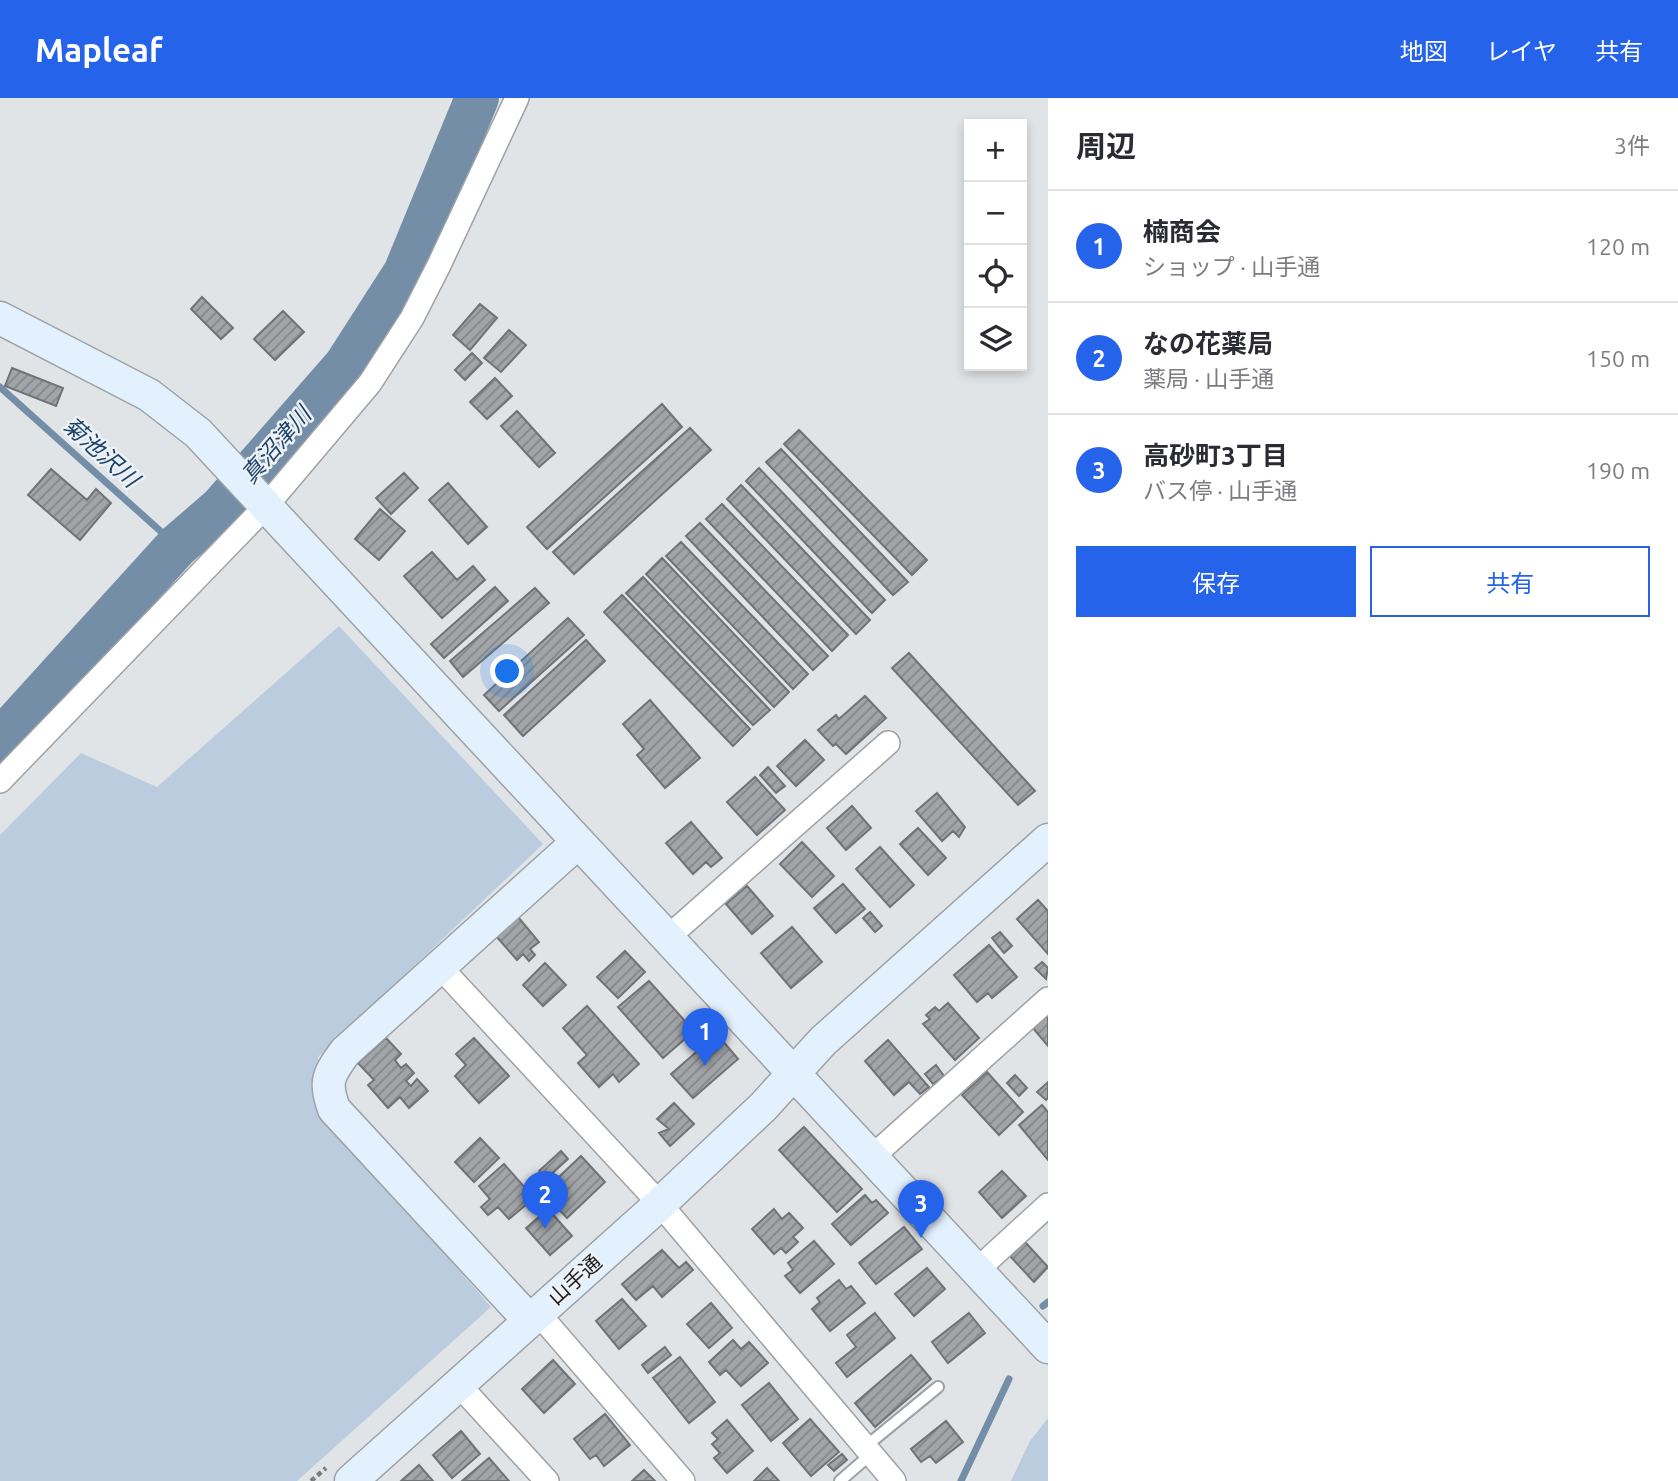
<!DOCTYPE html>
<html lang="ja">
<head>
<meta charset="utf-8">
<style>
	body { margin:0; font-family:Ubuntu,"Noto Sans JP",sans-serif; background:#f7f7f7; color:#2b2b33 }
	.controls { position:absolute; right:21px; top:21px; display:grid; overflow:hidden; border-radius:0px; box-shadow:0 4px 10px #0003 }
	.controls button { width:63px; height:63px; display:grid; place-items:center; padding:0; border:0; border-bottom:2px solid #e1e1e2; background:#fff; color:#2b2b33; font:35px sans-serif }
	.you { position:absolute; left:508px; top:574px; width:24px; height:24px; margin:-18px; border:5px solid #fff; border-radius:50%; background:#1a73e8; box-shadow:0 0 0 10px #1a73e833 }
	.badge { display:grid; place-items:center; width:46px; height:46px; border-radius:50%; background:#2563eb; color:#fff; font-size:23px; font-weight:700 }
	.pin { position:absolute; translate:-50% -58px; filter:drop-shadow(0 2px 4px #0008) }
	.pin::after { content:''; position:absolute; top:37px; width:24px; height:21px; background:inherit; clip-path:polygon(0 0,100% 0,50% 100%) }
	.list { margin:0; padding:0; list-style:none }
	h2 { display:flex; justify-content:space-between; align-items:center; height:91px; margin:0; padding:0 28px; font-size:30px }
	h2 small { font-size:23px; font-weight:400; color:#7c7c81 }
	.list li { display:grid; grid-template-columns:46px 1fr auto; gap:21px; align-items:center; box-sizing:border-box; height:112px; padding:0 28px; border-top:2px solid #e1e1e2 }
	.list b { display:block; font-size:26px; white-space:nowrap }
	.list p { margin:0; font-size:23px; white-space:nowrap; color:#7c7c81 }
	.list em { font-size:23px; font-style:normal; color:#7c7c81 }
	.actions { display:flex; gap:14px; padding:21px 28px }
	.actions a { flex:1; padding:16px 0; border:2px solid #2563eb; border-radius:0px; text-align:center; font-size:24px; color:#2563eb }
	.actions .main { background:#2563eb; color:#fff }
	.icon { flex:none; width:38px; height:38px; fill:none; stroke:currentColor; stroke-width:2; stroke-linecap:round; stroke-linejoin:round }
	.map { position:relative; flex:none; width:1048px; height:1383px; overflow:hidden }
	header { display:flex; align-items:center; gap:42px; box-sizing:border-box; height:98px; padding:0 35px; background:#2563eb; color:#fff }
	header strong { font-size:33px }
	nav { display:flex; gap:38px; margin-inline-start:auto; font-size:24px }
	main { display:flex }
	aside { flex:1; background:#fff }
	.map>svg:first-child { display:block }
</style>
</head>
<body>
<header>
<strong>Mapleaf</strong>
<nav><a>地図</a><a>レイヤ</a><a>共有</a></nav>
</header>
<main>
<div class="map">
<svg width="1048" height="1383" viewBox="0 0 1048 1383">
	<defs>
		<pattern id="building-hatch" width="6" height="6" patternUnits="userSpaceOnUse" patternTransform="scale(1.75)"><rect width="6" height="6" fill="#a2a5a8"/><path d="M-1 1l2-2M0 6l6-6M5 7l2-2" fill="none" stroke="#838688"/></pattern>
	</defs>
	<rect width="100%" height="100%" fill="#e1e4e7"/>
	<path fill="#bbccde" d="M339,528L543,746L318,959L314,1005L491,1209L297,1383H0V737L81,655L157,689Z
		M1048,1320V1383H1011L1030,1343Z"/>
	<g fill="none" stroke-linecap="round" stroke-linejoin="round">
		<path stroke="#748ea8" stroke-width="7" d="M0,289L177,448
			M1043,1208L1048,1204
			M961,1383L1009,1281"/>
		<path stroke="#748ea8" stroke-width="44" d="M0,643L177,448L221,410L346,267L405,175L477,0"/>
	</g>
	<path fill="url(#building-hatch)" stroke="#707376" stroke-width="2" d="M202,199L233,230L221,241L191,211Z
		M480,206L497,220L470,252L453,237Z
		M283,213L304,234L275,262L254,241Z
		M509,232L526,247L501,274L484,260Z
		M472,255L482,265L465,282L455,272Z
		M12,270L63,290L56,308L5,288Z
		M495,280L512,298L487,321L470,304Z
		M662,306L682,329L547,451L527,429Z
		M517,313L555,355L539,369L501,328Z
		M690,330L711,352L574,476L553,454Z
		M799,332L927,462L912,477L784,346Z
		M781,351L908,484L893,497L766,364Z
		M759,370L885,502L872,515L746,383Z
		M51,371L87,402L96,391L111,405L80,442L28,397Z
		M404,375L418,390L391,416L376,400Z
		M448,385L487,429L468,446L429,402Z
		M741,387L870,522L856,536L727,401Z
		M722,406L848,537L832,553L706,421Z
		M380,411L405,433L379,462L355,441Z
		M700,425L828,558L813,572L686,438Z
		M681,444L808,576L793,591L666,458Z
		M432,454L457,482L473,468L485,482L442,520L404,478Z
		M662,460L789,594L774,609L646,476Z
		M643,479L770,612L753,627L626,495Z
		M495,489L508,503L444,560L431,546Z
		M535,490L549,505L463,579L450,563Z
		M622,497L750,631L733,648L604,514Z
		M568,520L584,537L499,613L484,597Z
		M586,542L605,563L523,638L504,617Z
		M909,555L1035,693L1018,707L892,570Z
		M865,598L886,620L846,656L836,646L833,648L818,632L836,617L839,621Z
		M650,602L700,660L665,690L637,657L644,651L623,626Z
		M805,642L824,662L796,688L777,668Z
		M768,669L785,688L776,695L760,677Z
		M755,679L785,712L757,737L727,704Z
		M937,695L965,729L959,739L953,733L942,743L916,713Z
		M852,708L871,730L846,752L827,730Z
		M691,724L722,760L711,769L706,764L693,776L666,745Z
		M918,730L946,760L928,777L900,746Z
		M802,744L834,778L812,799L780,766Z
		M880,749L914,787L890,809L856,771Z
		M843,786L865,811L836,835L814,810Z
		M747,788L773,818L752,836L726,806Z
		M1038,802L1048,813V856L1017,821Z
		M870,814L882,828L875,834L863,820Z
		M518,819L539,844L530,851L535,857L529,863L523,856L517,862L496,838Z
		M792,829L822,864L791,890L761,855Z
		M1000,834L1012,848L1004,855L992,840Z
		M989,847L1017,879L992,900L988,895L977,904L954,877Z
		M625,853L645,874L618,900L597,879Z
		M1042,864L1048,870L1046,881L1035,870Z
		M545,865L566,887L543,908L523,887Z
		M649,883L694,933L663,960L618,909Z
		M948,905L979,940L955,962L923,926L930,921L926,917L935,909L939,913Z
		M587,908L639,966L619,984L613,976L599,989L578,965L587,957L563,930Z
		M1048,917V948L1033,930Z
		M717,936L738,961L693,1000L671,976Z
		M386,940L401,956L395,962L401,970L406,966L414,975L406,983L411,988L417,981L428,993L409,1010L400,999L388,1010L368,987L374,982L358,965Z
		M474,940L509,978L479,1005L455,978L466,967L456,956Z
		M888,942L929,989L920,996L909,984L894,997L865,963Z
		M936,967L944,978L933,986L925,976Z
		M987,974L1023,1014L999,1037L962,997Z
		M1015,977L1027,990L1019,998L1007,985Z
		M1048,984V1000L1046,1002L1037,994Z
		M674,1005L694,1026L670,1048L659,1035L669,1031L657,1021Z
		M1042,1007L1048,1014V1062L1019,1027Z
		M804,1029L862,1091L837,1114L779,1052Z
		M480,1040L499,1060L474,1084L455,1064Z
		M561,1053L568,1061L546,1081L539,1073Z
		M581,1058L605,1084L567,1120L543,1094Z
		M504,1066L534,1100L509,1121L498,1109L488,1117L481,1109L490,1101L479,1088Z
		M1002,1073L1026,1098L1002,1120L979,1094Z
		M865,1097L872,1105L876,1102L888,1115L851,1147L832,1126Z
		M548,1111L572,1138L550,1157L526,1130Z
		M774,1111L782,1121L789,1115L803,1130L793,1139L798,1144L786,1155L781,1150L774,1156L752,1131Z
		M904,1129L922,1151L876,1186L859,1165Z
		M814,1143L834,1166L800,1195L785,1178L793,1172L788,1165Z
		M1025,1144L1048,1169L1034,1184L1010,1158Z
		M662,1152L679,1170L686,1164L693,1172L662,1199L653,1188L636,1202L622,1186Z
		M927,1170L945,1191L914,1218L895,1196Z
		M839,1182L846,1191L851,1188L865,1205L830,1233L812,1211L820,1204L817,1200Z
		M622,1201L646,1228L619,1251L596,1223Z
		M711,1205L732,1230L709,1250L687,1226Z
		M875,1215L895,1240L847,1279L836,1265L856,1249L847,1237Z
		M969,1215L985,1235L948,1265L932,1244Z
		M733,1242L741,1251L749,1244L768,1265L741,1288L726,1272L720,1277L709,1264Z
		M665,1249L671,1257L648,1275L642,1267Z
		M911,1257L931,1281L875,1329L855,1305Z
		M680,1259L715,1304L689,1325L653,1280Z
		M553,1262L575,1286L544,1315L522,1291Z
		M769,1285L798,1321L771,1343L742,1307Z
		M605,1316L630,1347L604,1368L596,1357L590,1361L574,1341Z
		M810,1321L839,1354L811,1378L783,1345Z
		M727,1322L753,1353L727,1375L714,1360L720,1355L712,1346L718,1341L712,1335Z
		M946,1323L963,1344L936,1365L930,1358L921,1364L911,1351Z
		M461,1333L480,1356L452,1380L433,1357Z
		M842,1356L847,1362L834,1373L828,1367Z
		M489,1360L509,1383H462Z
		M419,1367L433,1383H401Z
		M767,1370L779,1383H754Z
		M644,1372L655,1383H632Z"/>
	<g fill="none" stroke-linecap="round" stroke-linejoin="round">
		<defs>
			<path id="lane" d="M865,1349L938,1289
				M840,1383L871,1356"/>
			<path id="street" d="M0,683L267,407L370,285L412,220L439,167L517,0
				M667,840L888,645
				M441,870L660,1106L894,1383
				M872,1059L1048,901
				M977,1172L1048,1107
				M538,1215L683,1383
				M458,1286L547,1383"/>
			<path id="secondary" d="M0,220L149,297L198,335L1048,1249
				M530,1223L334,1011C324,984 328,977 345,954L578,744
				M351,1383L660,1106L763,1009L823,943L1048,742"/>
		</defs>
		<use href="#lane" stroke="#9fa2a5" stroke-width="14"/>
		<use href="#street" stroke="#9fa2a5" stroke-width="26"/>
		<use href="#secondary" stroke="#9fa2a5" stroke-width="35"/>
		<path stroke="#7b7d7f" stroke-width="4.5" stroke-dasharray="5 3.5" stroke-linecap="butt" d="M311,1383L326,1370"/>
		<use href="#lane" stroke="#fff" stroke-width="10"/>
		<use href="#street" stroke="#fff" stroke-width="23"/>
		<use href="#secondary" stroke="#e3f1ff" stroke-width="32"/>
	</g>
	<g text-anchor="middle" stroke-width="5" stroke-linejoin="round" paint-order="stroke">
		<g font-size="21" fill="#1b1c1d" stroke="#eef1f5">
			<text transform="translate(575 1182) rotate(-42)" y="7">山手通</text>
		</g>
		<g font-size="23" font-style="italic" fill="#1c446a" stroke="#eef1f5">
			<text transform="translate(276 347) rotate(-49)" y="8">真沼津川</text>
			<text transform="translate(101 354) rotate(42)" y="8">菊池沢川</text>
		</g>
	</g>
</svg>
<div class="controls">
<button>+</button>
<button>−</button>
<button><svg class="icon" aria-label="locate" viewBox="0 0 24 24"><circle cx="12" cy="12" r="6"/><path d="M12 2v4M12 18v4M2 12h4M18 12h4"/></svg></button>
<button><svg class="icon" aria-label="layers" viewBox="0 0 24 24"><path d="M12 4l9 5-9 5-9-5zM3 14l9 5 9-5"/></svg></button>
</div>
<div class="you"></div>
<div class="pin badge" style="left:705px;top:968px">1</div>
<div class="pin badge" style="left:545px;top:1131px">2</div>
<div class="pin badge" style="left:921px;top:1140px">3</div>
</div>
<aside>
<h2>周辺<small>3件</small></h2>
<ul class="list">
<li><span class="badge">1</span><div><b>楠商会</b><p>ショップ · 山手通</p></div><em>120 m</em></li>
<li><span class="badge">2</span><div><b>なの花薬局</b><p>薬局 · 山手通</p></div><em>150 m</em></li>
<li><span class="badge">3</span><div><b>高砂町3丁目</b><p>バス停 · 山手通</p></div><em>190 m</em></li>
</ul>
<div class="actions"><a class="main">保存</a><a>共有</a></div>
</aside>
</main>
</body>
</html>
